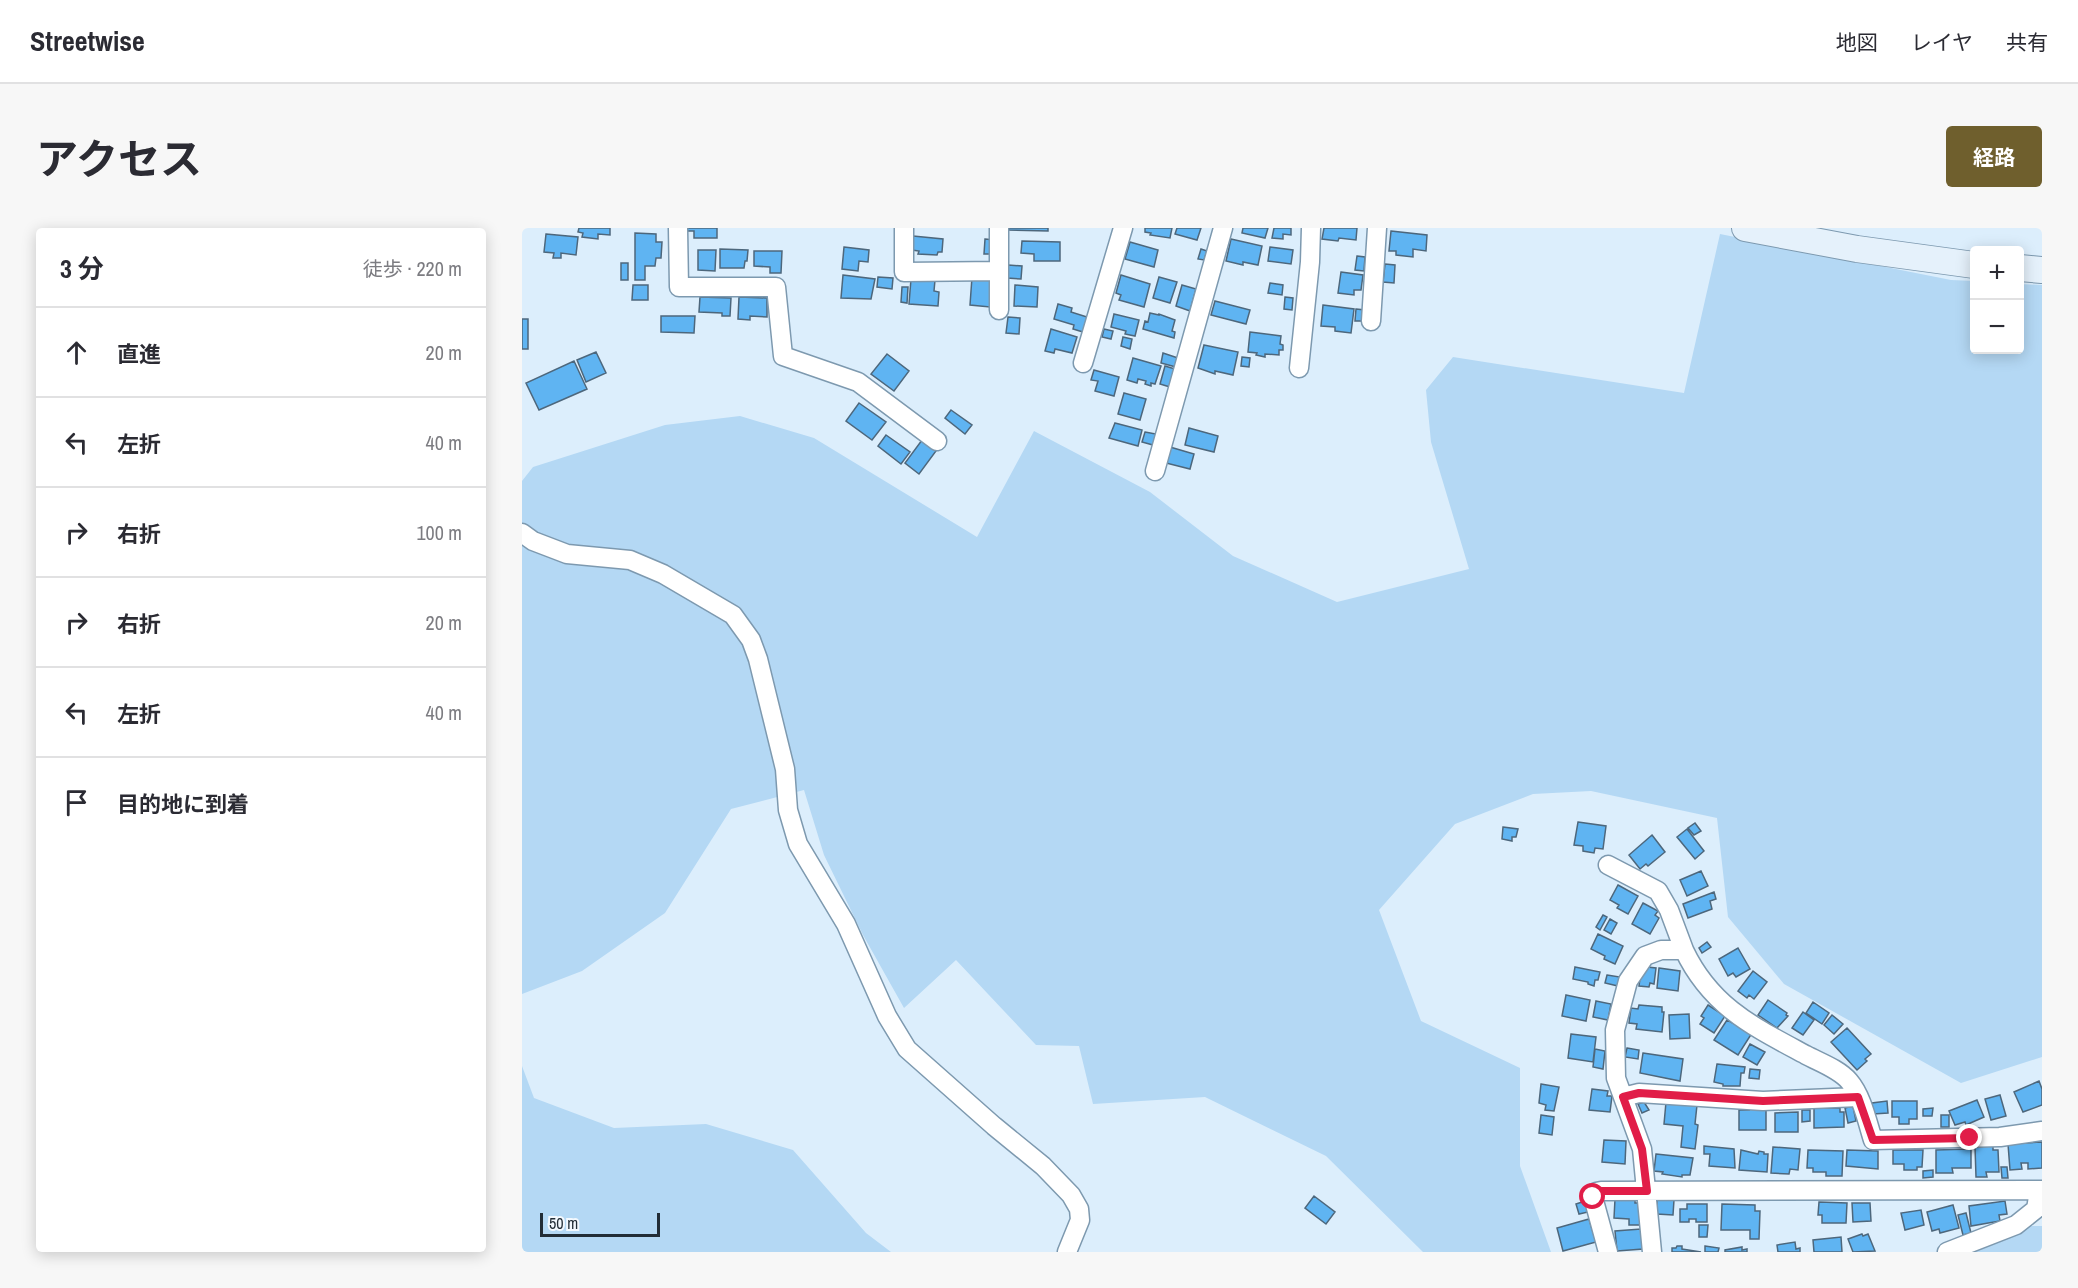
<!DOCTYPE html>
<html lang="ja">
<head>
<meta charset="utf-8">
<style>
	body { margin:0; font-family:"Archivo Narrow","Noto Sans JP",sans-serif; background:#f7f7f7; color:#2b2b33 }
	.controls { position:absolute; right:18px; top:18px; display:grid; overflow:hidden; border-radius:6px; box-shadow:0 3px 15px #0003 }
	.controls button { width:54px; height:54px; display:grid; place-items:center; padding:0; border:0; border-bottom:2px solid #e1e1e2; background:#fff; color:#2b2b33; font:30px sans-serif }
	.scale { position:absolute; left:18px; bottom:15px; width:120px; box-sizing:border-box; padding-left:6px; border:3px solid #222d36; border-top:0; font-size:16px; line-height:21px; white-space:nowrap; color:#222d36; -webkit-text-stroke:4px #f3f9fe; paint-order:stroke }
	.stop { position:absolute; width:18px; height:18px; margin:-14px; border:4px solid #e11d48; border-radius:50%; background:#fff }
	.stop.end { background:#e11d48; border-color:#fff; box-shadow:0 2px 6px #0008 }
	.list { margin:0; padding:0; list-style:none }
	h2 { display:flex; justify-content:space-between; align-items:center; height:78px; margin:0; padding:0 24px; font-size:26px }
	h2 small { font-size:20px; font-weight:400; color:#7c7c81 }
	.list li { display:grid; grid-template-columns:39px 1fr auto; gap:18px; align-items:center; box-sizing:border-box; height:90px; padding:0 24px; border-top:2px solid #e1e1e2 }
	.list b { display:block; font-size:22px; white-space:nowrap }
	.list em { font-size:20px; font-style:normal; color:#7c7c81 }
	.icon { flex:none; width:33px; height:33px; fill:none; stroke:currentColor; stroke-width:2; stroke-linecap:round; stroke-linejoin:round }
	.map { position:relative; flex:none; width:1520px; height:1024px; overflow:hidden; border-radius:6px }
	header { display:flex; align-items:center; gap:36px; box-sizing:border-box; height:84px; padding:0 30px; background:#fff; border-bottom:2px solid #e1e1e2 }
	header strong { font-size:28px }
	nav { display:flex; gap:33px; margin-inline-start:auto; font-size:21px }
	.intro { display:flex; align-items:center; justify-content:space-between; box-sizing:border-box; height:144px; padding:0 36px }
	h1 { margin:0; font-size:42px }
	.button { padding:15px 27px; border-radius:6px; background:#6f5f2d; color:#fff; font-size:21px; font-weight:700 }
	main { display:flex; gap:36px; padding:0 36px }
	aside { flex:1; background:#fff; border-radius:6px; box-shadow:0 3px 15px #0003 }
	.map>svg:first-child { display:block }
</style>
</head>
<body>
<header>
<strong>Streetwise</strong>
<nav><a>地図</a><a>レイヤ</a><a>共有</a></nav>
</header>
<div class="intro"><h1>アクセス</h1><a class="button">経路</a></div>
<main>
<aside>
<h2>3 分<small>徒歩 · 220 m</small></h2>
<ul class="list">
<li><svg class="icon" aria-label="ahead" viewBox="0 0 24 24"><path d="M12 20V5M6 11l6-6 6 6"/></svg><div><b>直進</b></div><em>20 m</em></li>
<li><svg class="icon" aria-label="left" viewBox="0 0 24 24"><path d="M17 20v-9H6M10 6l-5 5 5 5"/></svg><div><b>左折</b></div><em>40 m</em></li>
<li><svg class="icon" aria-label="right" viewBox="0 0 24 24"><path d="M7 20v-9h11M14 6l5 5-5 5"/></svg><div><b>右折</b></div><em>100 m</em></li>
<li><svg class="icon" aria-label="right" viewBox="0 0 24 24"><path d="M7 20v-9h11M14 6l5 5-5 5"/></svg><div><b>右折</b></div><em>20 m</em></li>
<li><svg class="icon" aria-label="left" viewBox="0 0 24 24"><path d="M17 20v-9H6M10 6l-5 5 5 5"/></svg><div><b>左折</b></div><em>40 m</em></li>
<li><svg class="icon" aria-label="arrive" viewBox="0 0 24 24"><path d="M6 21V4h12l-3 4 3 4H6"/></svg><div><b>目的地に到着</b></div></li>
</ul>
</aside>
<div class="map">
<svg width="1520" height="1024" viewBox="0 0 1520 1024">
	<rect width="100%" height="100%" fill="#dceefc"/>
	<path fill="#b4d8f4" d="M1198,6L1429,52L1452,53V122H1498V56L1520,57V829L1439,855L1262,756L1206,689L1195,590L1069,563L1011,566L933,596L857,682L899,793L998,840V938L1029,1024H901L804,928L683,869L571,876L557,818L514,817L434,732L382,780L341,707L302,627L282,562L209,581L143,685L60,743L0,766V253L11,239L143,197L218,188L292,210L455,309L512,203L628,264L711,328L815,374L947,341L909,214L904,162L931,129L1162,165Z
		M0,838L12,870L92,900L184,896L271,922L344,1005L369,1024H0Z
		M1506,998H1520V1024H1442Z"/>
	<path fill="#5fb4f2" stroke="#4d677c" stroke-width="1.5" d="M57,0H88V7L76,6V11L60,9L61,5L56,4Z
		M165,0H195V10H172V3H165Z
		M487,0H526V3L487,2Z
		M623,0H650L648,10L628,7L629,5L623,4Z
		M655,0H679L675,12L653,6Z
		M721,0H746L743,10L720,5Z
		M752,0H769V7L761,6V11L750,10Z
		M802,0H835L834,12L817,10L816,13L800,11Z
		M869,3L905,7L904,23L891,21V29L874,27V23H867Z
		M113,5L134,6V14H140L139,30H134L133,38H123V52H113Z
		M24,6L56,9L54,27L39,25V30H31L32,25L22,24Z
		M391,8L421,11L420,24H416L415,27L396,26L397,23L390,22Z
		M463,11L472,12L470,26H462Z
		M709,11L740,18L736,37L721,34V37L704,33Z
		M500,13L538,14V33H512V26L499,25Z
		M608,14L636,22L632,39L603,31Z
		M322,19L347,22L346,34L337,33L336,43L320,41Z
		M748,19L771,22L769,36L746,33Z
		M198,21L226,22L225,33H223L222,40H198Z
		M679,21L685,23L682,32L676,31Z
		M176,22H194L193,43L176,42Z
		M232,23H260L259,45H248V39L232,38Z
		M835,28L843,29L842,43L833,42Z
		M99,35H106V52H99Z
		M863,36L873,37L872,55L861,54Z
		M486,37L500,38L499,51L485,50Z
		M819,44L841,47L839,62H832V67L816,65Z
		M321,47L353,51L349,71L319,70Z
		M599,47L628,56L622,79L597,72L599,67L594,65Z
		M356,49L371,50L370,61L355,59Z
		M450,49L470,52L468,79L448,77Z
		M637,49L655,54L648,75L631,70Z
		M389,51L413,52L412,63L417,64L416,78L387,76Z
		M748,55L761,57L760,67L746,65Z
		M111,57H126V72H110Z
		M493,57L516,59L515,79L492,78Z
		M660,57L674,61L668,83L654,78Z
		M380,59H386L385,75L379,74Z
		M178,69L209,70L208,88H200V85L177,84Z
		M217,69L245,70V89L228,88V92L216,91Z
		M763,69L771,70L770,82L762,81Z
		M693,73L728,82L724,96L689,87Z
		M536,76L550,80L549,84L565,89L561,104L551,101L552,97L532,91Z
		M801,77L832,81L829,105L813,103V99L799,98Z
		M834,81L843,82L841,93H833Z
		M628,85L637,87V86L653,92L650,103L653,104L652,110L621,101L623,93L626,94Z
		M592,86L617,92L613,108L603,106L604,103L589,99Z
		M139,88H173L172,105L139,104Z
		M486,89L498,90L497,106L484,105Z
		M0,91H6V121H0Z
		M529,101L555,109L550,125L533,121L532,125L523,123Z
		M582,101L591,103L589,111L580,109Z
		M728,104L759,108L758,116L761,117V122H757V127L743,126V129L734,127L735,125L726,124Z
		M601,109L610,111L608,121L599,118Z
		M682,117L716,124L711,147L693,143V146L676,140Z
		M74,124L84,145L64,154L55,132Z
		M641,125L656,130L654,139L639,135Z
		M365,126L387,143L372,163L349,146Z
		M720,129L728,130L727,139L719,138Z
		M611,130L639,138L633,156L629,155V158L623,156L624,153L616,151L615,155L605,152Z
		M52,133L65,161L17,182L4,155Z
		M643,138L653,141L648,159L638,156Z
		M572,142L597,149L592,168L573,163L576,153L569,152Z
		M602,165L624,171L618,192L596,186Z
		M337,175L364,194L350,212L324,193Z
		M429,182L450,197L443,206L423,190Z
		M593,195L620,202L616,218L587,210Z
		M667,200L696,208L692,224L663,217Z
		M623,204L634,206L631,217L620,214Z
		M364,207L388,224L379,236L356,218Z
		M400,212L414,223L397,246L383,235Z
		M648,219L672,226L668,241L644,235Z
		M1056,594L1084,598L1081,621L1073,620L1072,625L1061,623V618L1052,617Z
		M1173,595L1179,603L1172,607L1166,600Z
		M981,599L996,601L994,609H990V613L980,611Z
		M1165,601L1182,623L1173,631L1155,609Z
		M1130,607L1143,624L1126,638L1124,636L1118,641L1107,627Z
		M1179,643L1186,658L1165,668L1158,652Z
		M1096,657L1116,668L1106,686L1095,680L1097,677L1088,672Z
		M1192,664L1194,671L1188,673L1190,681L1166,690L1161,676Z
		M1121,675L1136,683L1133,687L1137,690L1128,706L1110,696Z
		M1081,687L1085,689L1078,702L1074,699Z
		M1088,691L1095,695L1089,706L1082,702Z
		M1076,706L1101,718L1093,736L1082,731L1083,728L1069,721Z
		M1185,714L1189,719L1180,725L1177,720Z
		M1216,720L1228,741L1214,749L1211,745L1206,748L1197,731Z
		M1053,739L1078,744L1076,752H1073L1072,758L1066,756V754L1051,751Z
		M1125,739L1134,740L1132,756L1128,755L1127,759L1117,758L1119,742L1124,743Z
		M1137,740L1158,743L1156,763L1135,760Z
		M1231,743L1245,754L1232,771L1227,767L1225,770L1216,763Z
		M1085,747L1098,749L1096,758L1083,755Z
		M1044,767L1068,772L1064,793L1040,788Z
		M1246,772L1265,785L1264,787L1266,788L1255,800L1236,787Z
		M1074,773L1089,776L1086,792L1071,789Z
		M1291,774L1307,785L1300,796L1284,785Z
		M1117,777L1140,779V784H1142L1140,804L1114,801L1115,796L1107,795L1109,780L1116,781Z
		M1186,777L1203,788L1192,805L1178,796L1182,790L1179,788Z
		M1281,784L1292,792L1281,807L1270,800Z
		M1167,786L1168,810L1148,811L1147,787Z
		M1310,787L1321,796L1312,806L1302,797Z
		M1205,792L1230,805L1216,827L1192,812Z
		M1325,800L1349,826L1343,831L1345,833L1335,842L1309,814Z
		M1049,806L1074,809L1071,834L1046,830Z
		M1228,816L1243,824L1235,837L1221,829Z
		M1105,820L1117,822L1116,831L1103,829Z
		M1073,821L1083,823L1081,841L1071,839Z
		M1121,825L1161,831L1158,853L1118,845Z
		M1195,836L1223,839L1222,845H1219L1218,858H1201V856L1192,854Z
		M1228,841L1238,842L1237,851L1227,850Z
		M1517,853L1520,861V877L1501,884L1492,864Z
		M1019,856L1037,859L1032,883L1023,882L1024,877L1017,875Z
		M1070,861L1086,863L1085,868H1090L1088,884L1067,882Z
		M1478,867L1484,888L1469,892L1463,871Z
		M1455,872L1462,889L1444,897L1443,894L1433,897L1427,883Z
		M1365,873L1366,885L1351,886L1350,875Z
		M1370,873H1395V891H1387V896H1377V889H1370Z
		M1122,874L1127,882L1120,885L1116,876Z
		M1144,874L1175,877L1173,896L1176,897L1173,921L1159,919L1161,898L1142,896Z
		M1331,878L1334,893L1326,895L1323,880Z
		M1226,880L1244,882V902H1217V882H1227Z
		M1292,880H1318V884H1322V899L1292,900Z
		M1411,880L1410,888H1401V881Z
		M1280,882H1288V893L1280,894Z
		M1276,884V904H1253V885Z
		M1019,887L1032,889L1030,907L1017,905Z
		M1419,887H1427V899H1419Z
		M1082,912L1104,913L1103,936L1080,934Z
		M1520,914V940L1506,941V935H1499L1500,941L1488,942L1486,916Z
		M1182,918L1212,921L1213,940L1187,938L1188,926H1182Z
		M1471,918V922H1476L1477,944H1464L1465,949H1454L1453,919Z
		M1251,919L1278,921L1276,942L1268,941L1267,946L1249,945Z
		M1449,921V940H1430L1431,945H1414V922Z
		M1219,922L1236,926L1237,923L1242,924V926H1246L1245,944L1217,942Z
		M1286,922L1321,923L1320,948H1304V944H1291V940H1285Z
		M1325,922L1356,923V941L1324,938Z
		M1371,922H1401L1400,939H1395V942H1382V936H1371Z
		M1134,926L1171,930L1168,947H1160V949L1140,946L1141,944L1132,943Z
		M1479,939H1485L1486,950H1480Z
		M1411,942V949L1401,950V943Z
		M792,968L813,984L804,996L783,980Z
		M1093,971L1113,972V975H1118V997H1107V991L1092,990Z
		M1135,971L1152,972L1151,987L1135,986Z
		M1063,973L1066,984L1057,986L1054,976Z
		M1483,973L1485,986L1477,987L1478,993L1449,998L1447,978Z
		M1297,974L1325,975L1324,995H1300V987H1296Z
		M1330,975H1348L1349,993L1331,994Z
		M1165,976H1185V994H1174V991H1167V994H1158V981H1165Z
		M1200,976L1233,977V983H1238L1237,1011H1228V1002H1199Z
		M1431,977L1437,1000L1418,1005L1417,1001L1410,1003L1405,984Z
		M1399,982L1402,997L1383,1002L1379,985Z
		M1444,985L1449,1005L1441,1007L1436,987Z
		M1067,991L1074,1014L1041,1023L1035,1000Z
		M1177,997H1186L1185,1009H1177Z
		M1119,1001L1121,1021L1095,1023L1093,1003Z
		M1340,1006L1341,1008L1346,1006L1353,1023L1331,1024L1326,1011Z
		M1319,1009L1320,1024H1292L1291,1012Z
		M1273,1014L1274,1021L1278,1020V1024H1256L1255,1017Z
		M1155,1018H1160V1021L1179,1024H1150V1020H1154Z
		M1183,1018L1197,1020L1196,1024H1183Z
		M1220,1019V1022L1225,1021V1024H1203V1022Z"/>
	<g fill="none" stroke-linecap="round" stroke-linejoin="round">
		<defs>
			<path id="street" d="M156,0L157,59H254L261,128L336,154L415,213
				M382,0V44L477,43
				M477,82V0
				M849,93L855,0
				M561,135L601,0
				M777,140L788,34L789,0
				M633,243L701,0
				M0,305L11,313L45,326L108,332L141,346L211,387L229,412L236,431L263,541L266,582L276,616L324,696L365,788L385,821L472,898L521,938L549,967L557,981L558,992L545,1024
				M1086,637L1136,663L1147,682L1162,722
				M1101,869L1117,865L1241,873L1336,869
				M1086,1024L1071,969L1074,964L1079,963L1520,962
				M1130,1024L1120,921L1094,850L1093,802L1106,753L1123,728L1139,722H1162C1189,779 1232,799 1284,827C1297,834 1317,841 1327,853C1340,868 1345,893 1351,912L1478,909L1520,903
				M1425,1024L1494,997L1514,981L1517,963"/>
			<path id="secondary" d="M1223,0L1335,21L1452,37
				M1498,40L1520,42"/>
		</defs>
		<use href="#street" stroke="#7d99af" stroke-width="21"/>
		<use href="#secondary" stroke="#7d99af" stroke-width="28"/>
		<use href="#street" stroke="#fff" stroke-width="18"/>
		<use href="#secondary" stroke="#e5f1fb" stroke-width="26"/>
	</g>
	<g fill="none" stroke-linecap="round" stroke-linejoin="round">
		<path stroke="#e11d48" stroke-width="8" d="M1071,969L1074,964L1079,963H1125L1120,921L1101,869L1117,865L1241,873L1336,869L1351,912L1448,910"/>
	</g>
</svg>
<div class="controls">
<button>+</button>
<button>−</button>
</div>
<div class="scale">50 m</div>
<div class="stop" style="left:1071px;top:969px"></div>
<div class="stop end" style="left:1448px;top:910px"></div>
</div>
</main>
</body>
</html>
